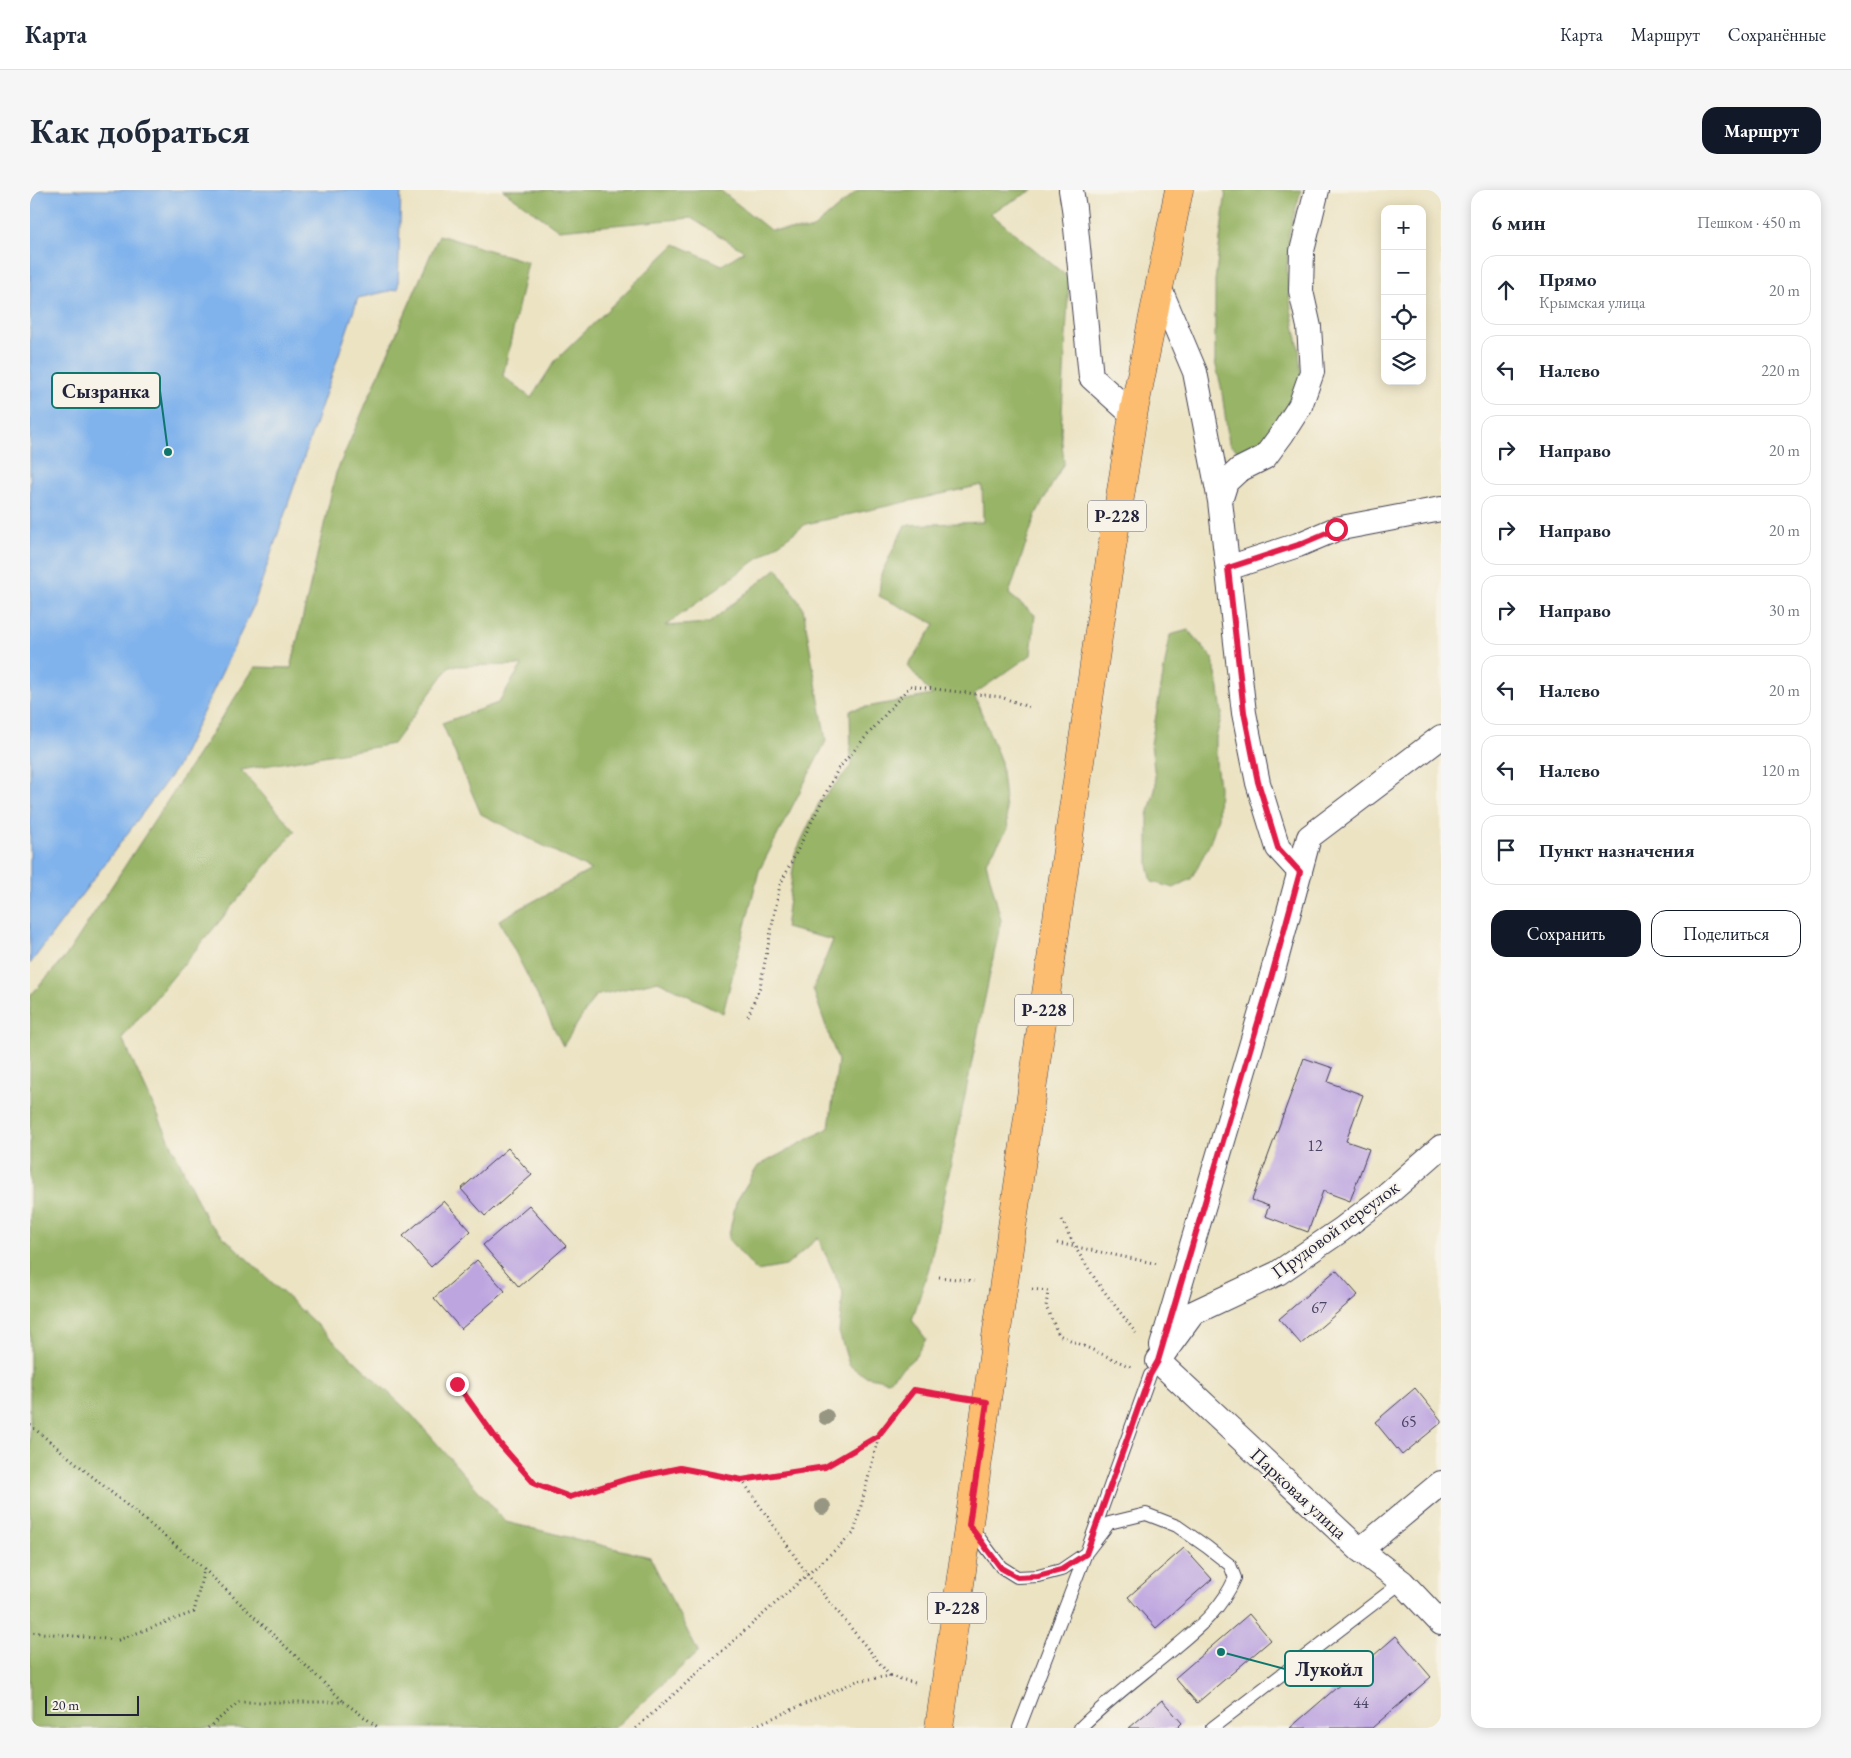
<!DOCTYPE html>
<html lang="ru">
<head>
<meta charset="utf-8">
<style>
	body { margin:0; font-family:"EB Garamond",serif; background:#f6f6f7; color:#1f2937 }
	.controls { position:absolute; right:15px; top:15px; display:grid; overflow:hidden; border-radius:10px; box-shadow:0 2px 12px #0003 }
	.controls button { width:45px; height:45px; display:grid; place-items:center; padding:0; border:0; border-bottom:1px solid #e0e1e3; background:#fff; color:#1f2937; font:25px sans-serif }
	.scale { position:absolute; left:15px; bottom:12px; width:94px; box-sizing:border-box; padding-left:5px; border:2px solid #22223b; border-top:0; font-size:14px; line-height:18px; white-space:nowrap; color:#22223b; -webkit-text-stroke:4px #f7f3e8; paint-order:stroke }
	.stop { position:absolute; width:15px; height:15px; margin:-11px; border:4px solid #e11d48; border-radius:50%; background:#fff }
	.stop.end { background:#e11d48; border-color:#fff; box-shadow:0 1px 5px #0008 }
	.list { margin:0; padding:0; list-style:none }
	h2 { display:flex; justify-content:space-between; align-items:center; height:65px; margin:0; padding:0 20px; font-size:21px }
	h2 small { font-size:16px; font-weight:400; color:#747a83 }
	.list li { display:grid; grid-template-columns:32px 1fr auto; gap:15px; align-items:center; box-sizing:border-box; height:70px; margin:0 10px 10px; padding:0 10px; border:1px solid #e0e1e3; border-radius:15px }
	.list b { display:block; font-size:19px; white-space:nowrap }
	.list p { margin:0; font-size:16px; white-space:nowrap; color:#747a83 }
	.list em { font-size:16px; font-style:normal; color:#747a83 }
	.actions { display:flex; gap:10px; padding:15px 20px }
	.actions a { flex:1; padding:11px 0; border:1px solid #111827; border-radius:15px; text-align:center; font-size:18px; color:#111827 }
	.actions .main { background:#111827; color:#fff }
	.icon { flex:none; width:28px; height:28px; fill:none; stroke:currentColor; stroke-width:2; stroke-linecap:round; stroke-linejoin:round }
	.map { position:relative; flex:none; width:1411px; height:1538px; overflow:hidden; border-radius:15px }
	header { display:flex; align-items:center; gap:30px; box-sizing:border-box; height:70px; padding:0 25px; background:#fff; border-bottom:1px solid #e0e1e3 }
	header strong { font-size:24px }
	nav { display:flex; gap:28px; margin-inline-start:auto; font-size:18px }
	.intro { display:flex; align-items:center; justify-content:space-between; box-sizing:border-box; height:120px; padding:0 30px }
	h1 { margin:0; font-size:35px }
	.button { padding:12px 22px; border-radius:15px; background:#111827; color:#fff; font-size:18px; font-weight:700 }
	main { display:flex; gap:30px; padding:0 30px }
	aside { flex:1; background:#fff; border-radius:15px; box-shadow:0 2px 12px #0003 }
	.map>svg:first-child { display:block }
</style>
</head>
<body>
<header>
<strong>Карта</strong>
<nav><a>Карта</a><a>Маршрут</a><a>Сохранённые</a></nav>
</header>
<div class="intro"><h1>Как добраться</h1><a class="button">Маршрут</a></div>
<main>
<div class="map">
<svg width="1411" height="1538" viewBox="0 0 1411 1538">
	<rect width="100%" height="100%" fill="#f7f3e8"/>
	<filter id="ink" filterUnits="userSpaceOnUse"><feTurbulence type="fractalNoise" baseFrequency=".02" numOctaves="2"/><feDisplacementMap in="SourceGraphic" scale="10" xChannelSelector="R" yChannelSelector="G"/><feConvolveMatrix kernelMatrix="1 2 1 2 8 2 1 2 1" color-interpolation-filters="sRGB"/></filter>
	<filter id="wash" filterUnits="userSpaceOnUse"><feTurbulence type="fractalNoise" baseFrequency=".0096" numOctaves="4" result="noise"/><feDisplacementMap in="SourceGraphic" scale="20" xChannelSelector="R" yChannelSelector="G"/><feGaussianBlur stdDeviation="1.12" result="paint"/><feColorMatrix in="noise" values="0 0 0 0 0 0 0 0 0 0 0 0 0 0 0 0 0 1.4 0 .05"/><feComposite in="paint" operator="in"/></filter>
	<g filter="url(#wash)">
		<rect width="100%" height="100%" fill="#ece3c3"/>
		<path fill="#98b466" stroke="#5d6b50" d="M473,0H690L740,40H781L828,0H1003L960,23L1039,88L1031,242L1034,273L1006,324L979,404L1005,425L1001,465L944,504L971,572L978,639L956,672L971,730L910,1027L899,1078L882,1130L896,1149L885,1167L858,1191L835,1186L819,1175L809,1142L813,1102L788,1048L756,1076L727,1081L698,1049L706,1012L728,976L799,938L808,871L783,799L803,750L755,738L765,664L789,613L821,576L820,520L902,505L878,476L905,434L849,406L851,384L875,335L953,332L952,295L776,334L635,436L679,433L747,378L773,418L796,551L729,681L693,823L628,791L565,806L533,856L469,730L561,680L451,624L412,533L468,513L492,475L420,476L363,554L211,580L265,641L92,848L177,1031L380,1223L476,1332L620,1367L668,1462L584,1538H0V806L36,766L225,477L261,478L306,283L409,45L498,72L473,186L501,208L525,171L645,54L692,75L714,61L661,28L529,40Z
			M1196,0H1271L1259,43L1257,82L1261,119L1269,159L1271,187L1252,230L1228,255L1211,263L1199,254L1191,196L1185,172V91Z
			M1158,440L1183,469L1189,499L1192,524L1186,548V571L1189,597L1188,628L1180,653L1161,689L1144,698L1122,692L1118,675V625L1126,596L1121,554L1140,445Z"/>
		<path fill="#80b2ec" stroke="#516a94" d="M0,0H371L368,99L328,108L223,417L147,577L0,774Z"/>
		<g id="blocks">
			<path fill="#bda5e0" d="M1274,868L1303,878L1298,892L1333,905L1316,951L1339,959L1320,1011L1293,1001L1278,1042L1235,1026L1239,1016L1222,1010Z
				M478,958L502,985L455,1026L431,999Z
				M414,1011L441,1041L401,1077L373,1046Z
				M499,1015L536,1056L489,1097L453,1055Z
				M447,1070L475,1101L431,1139L404,1108Z
				M1306,1080L1328,1105L1271,1154L1249,1129Z
				M1385,1198L1411,1230V1233L1372,1265L1345,1232Z
				M1154,1358L1182,1389L1126,1438L1098,1407Z
				M1219,1424L1241,1450L1167,1513L1145,1488Z
				M1366,1446L1401,1487L1342,1538H1260Z
				M1132,1510L1152,1533L1147,1538H1099Z"/>
		</g>
	</g>
	<g filter="url(#ink)">
		<use href="#blocks" fill-opacity="0" stroke="#403f4f" stroke-width="1"/>
		<g fill="none" stroke-linecap="round" stroke-linejoin="round">
			<defs>
				<path id="lane" d="M941,1337L971,1377L987,1387L1008,1386L1031,1380L1056,1363L1079,1333L1116,1324L1147,1336L1177,1357L1200,1375L1205,1388C1191,1420 1169,1437 1143,1459C1112,1485 1079,1509 1050,1538
					M989,1538L1056,1363L1120,1185
					M1182,1538L1372,1392"/>
				<path id="street" d="M1041,0L1044,18L1061,187L1103,225
					M1129,97L1165,182L1190,311L1214,523L1228,593L1248,658L1270,682
					M1190,311L1196,292L1209,280L1235,267L1252,244L1270,216L1282,182L1279,137L1271,101L1272,61L1287,0
					M1198,378L1268,355L1306,339L1411,319
					M1411,957L1354,1007L1311,1040L1248,1083L1163,1123L1128,1171L1330,1360L1372,1392L1411,1433
					M1132,1156L1240,792L1279,647L1411,547
					M1330,1360L1411,1293"/>
				<path id="primary" d="M909,1538L1071,427L1103,225L1149,0"/>
			</defs>
			<use href="#lane" stroke="#403f4f" stroke-width="14"/>
			<use href="#street" stroke="#403f4f" stroke-width="26"/>
			<use href="#primary" stroke="#403f4f" stroke-width="29"/>
			<path stroke="#403f4f" stroke-width="3" stroke-dasharray="1 4" stroke-linecap="butt" d="M718,826L730,797L750,695L808,579L880,496L971,507L999,517
				M1032,1030L1045,1057L1067,1092L1106,1143
				M1027,1053L1128,1074
				M909,1087L944,1091
				M1002,1099L1018,1101L1016,1117L1029,1145L1101,1177
				M427,1194L470,1253L505,1294L540,1307L597,1289L650,1278L712,1290
				M0,1235L174,1379L164,1422L88,1450L0,1442
				M848,1246L795,1277L712,1290L777,1384L860,1486
				M174,1379L314,1512
				M178,1538L209,1512H314L349,1538
				M606,1538L824,1343L849,1246L883,1200L927,1207
				M720,1538L827,1491L860,1486L885,1493"/>
			<use href="#lane" stroke="#fff" stroke-width="12"/>
			<use href="#street" stroke="#fff" stroke-width="24"/>
			<use href="#primary" stroke="#fcbd6f" stroke-width="28"/>
		</g>
		<g fill="#979682">
			<circle cx="796" cy="1227" r="8"/>
			<circle cx="793" cy="1317" r="8"/>
		</g>
	</g>
	<g fill="none" stroke-linecap="round" stroke-linejoin="round" filter="url(#ink)">
		<path stroke="#e11d48" stroke-width="6" d="M427,1194L470,1254L505,1294L540,1307L597,1289L650,1278L712,1290L795,1277L848,1246L884,1200L957,1212L939,1335L971,1378L987,1387L1008,1386L1031,1380L1056,1364L1120,1185L1128,1171L1240,792L1270,682L1248,658L1228,592L1214,522L1198,378L1268,355L1306,339"/>
	</g>
	<g text-anchor="middle" stroke-width="4" stroke-linejoin="round" paint-order="stroke">
		<g font-size="16" fill="#494364">
			<text x="1285" y="961">12</text>
			<text x="1289" y="1123">67</text>
			<text x="1379" y="1237">65</text>
			<text x="1331" y="1518">44</text>
		</g>
		<g fill="#f7f3e8" stroke="#62616f" stroke-width="1">
			<rect x="1058" y="310.5" width="58" height="31" rx="4"/>
			<rect x="985" y="804.5" width="58" height="31" rx="4"/>
			<rect x="898" y="1402.5" width="58" height="31" rx="4"/>
		</g>
		<g font-size="18" font-weight="bold" fill="#22223b">
			<text x="1087" y="332">Р-228</text>
			<text x="1014" y="826">Р-228</text>
			<text x="927" y="1424">Р-228</text>
		</g>
		<g font-size="19" fill="#22223b" stroke="#f7f3e8">
			<text transform="translate(1305 1039) rotate(-36)" y="7">Прудовой переулок</text>
			<text transform="translate(1269 1303) rotate(43)" y="7">Парковая улица</text>
		</g>
	</g>
	<path fill="none" stroke="#0f766e" stroke-width="2" d="M138 262L130 201M1191 1462L1255 1479"/>
	<g fill="#0f766e" stroke="#f7f3e8" stroke-width="2">
		<circle cx="138" cy="262" r="5"/>
		<circle cx="1191" cy="1462" r="5"/>
	</g>
	<g fill="#f7f3e8" stroke="#0f766e" stroke-width="2">
		<rect x="22" y="183" width="108" height="35" rx="5"/>
		<rect x="1255" y="1461" width="88" height="35" rx="5"/>
	</g>
	<g font-size="20" text-anchor="middle" font-weight="bold" fill="#22223b">
		<text x="76" y="208">Сызранка</text>
		<text x="1299" y="1486">Лукойл</text>
	</g>
</svg>
<div class="controls">
<button>+</button>
<button>−</button>
<button><svg class="icon" aria-label="locate" viewBox="0 0 24 24"><circle cx="12" cy="12" r="6"/><path d="M12 2v4M12 18v4M2 12h4M18 12h4"/></svg></button>
<button><svg class="icon" aria-label="layers" viewBox="0 0 24 24"><path d="M12 4l9 5-9 5-9-5zM3 14l9 5 9-5"/></svg></button>
</div>
<div class="scale">20 m</div>
<div class="stop" style="left:1306px;top:339px"></div>
<div class="stop end" style="left:427px;top:1194px"></div>
</div>
<aside>
<h2>6 мин<small>Пешком · 450 m</small></h2>
<ul class="list">
<li><svg class="icon" aria-label="ahead" viewBox="0 0 24 24"><path d="M12 20V5M6 11l6-6 6 6"/></svg><div><b>Прямо</b><p>Крымская улица</p></div><em>20 m</em></li>
<li><svg class="icon" aria-label="left" viewBox="0 0 24 24"><path d="M17 20v-9H6M10 6l-5 5 5 5"/></svg><div><b>Налево</b></div><em>220 m</em></li>
<li><svg class="icon" aria-label="right" viewBox="0 0 24 24"><path d="M7 20v-9h11M14 6l5 5-5 5"/></svg><div><b>Направо</b></div><em>20 m</em></li>
<li><svg class="icon" aria-label="right" viewBox="0 0 24 24"><path d="M7 20v-9h11M14 6l5 5-5 5"/></svg><div><b>Направо</b></div><em>20 m</em></li>
<li><svg class="icon" aria-label="right" viewBox="0 0 24 24"><path d="M7 20v-9h11M14 6l5 5-5 5"/></svg><div><b>Направо</b></div><em>30 m</em></li>
<li><svg class="icon" aria-label="left" viewBox="0 0 24 24"><path d="M17 20v-9H6M10 6l-5 5 5 5"/></svg><div><b>Налево</b></div><em>20 m</em></li>
<li><svg class="icon" aria-label="left" viewBox="0 0 24 24"><path d="M17 20v-9H6M10 6l-5 5 5 5"/></svg><div><b>Налево</b></div><em>120 m</em></li>
<li><svg class="icon" aria-label="arrive" viewBox="0 0 24 24"><path d="M6 21V4h12l-3 4 3 4H6"/></svg><div><b>Пункт назначения</b></div></li>
</ul>
<div class="actions"><a class="main">Сохранить</a><a>Поделиться</a></div>
</aside>
</main>
</body>
</html>
